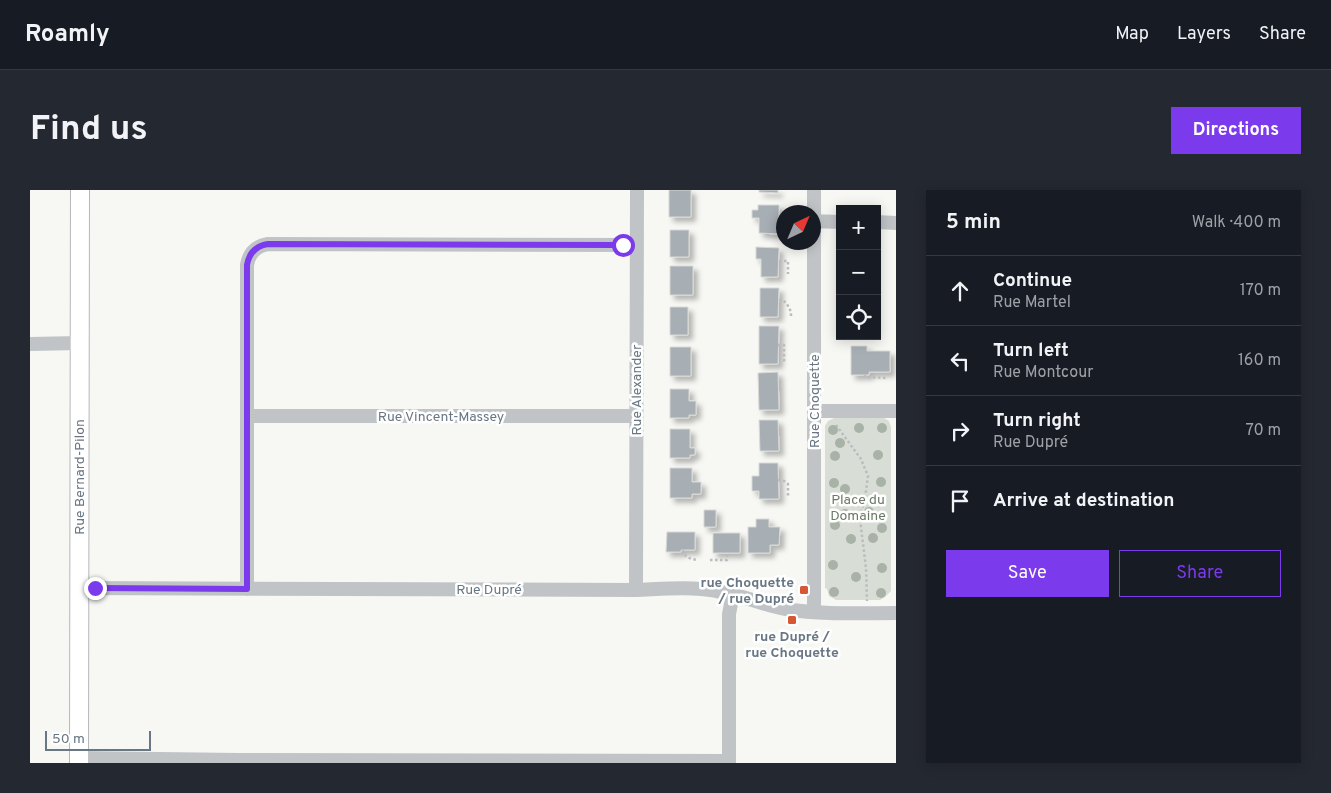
<!DOCTYPE html>
<html lang="en">
<head>
<meta charset="utf-8">
<style>
	body { margin:0; font-family:Overpass,sans-serif; background:#242831; color:#f1f3f6 }
	.controls { position:absolute; right:15px; top:15px; display:grid; overflow:hidden; border-radius:0px; box-shadow:0 2px 12px #0003 }
	.controls button { width:45px; height:45px; display:grid; place-items:center; padding:0; border:0; border-bottom:1px solid #363941; background:#171b24; color:#f1f3f6; font:25px sans-serif }
	.compass { position:absolute; left:746px; top:15px; width:45px; height:45px; border-radius:50%; background:#171b24; box-shadow:0 2px 12px #0003; rotate:44deg }
	.scale { position:absolute; left:15px; bottom:12px; width:106px; box-sizing:border-box; padding-left:5px; border:2px solid #687783; border-top:0; font-size:14px; line-height:18px; white-space:nowrap; color:#687783; -webkit-text-stroke:4px #fff; paint-order:stroke }
	.stop { position:absolute; width:15px; height:15px; margin:-11px; border:4px solid #7c3aed; border-radius:50%; background:#fff }
	.stop.end { background:#7c3aed; border-color:#fff; box-shadow:0 1px 5px #0008 }
	.list { margin:0; padding:0; list-style:none }
	h2 { display:flex; justify-content:space-between; align-items:center; height:65px; margin:0; padding:0 20px; font-size:21px }
	h2 small { font-size:16px; font-weight:400; color:#9ea1a6 }
	.list li { display:grid; grid-template-columns:32px 1fr auto; gap:15px; align-items:center; box-sizing:border-box; height:70px; padding:0 20px; border-top:1px solid #363941 }
	.list b { display:block; font-size:19px; white-space:nowrap }
	.list p { margin:0; font-size:16px; white-space:nowrap; color:#9ea1a6 }
	.list em { font-size:16px; font-style:normal; color:#9ea1a6 }
	.actions { display:flex; gap:10px; padding:15px 20px }
	.actions a { flex:1; padding:11px 0; border:1px solid #7c3aed; border-radius:0px; text-align:center; font-size:18px; color:#7c3aed }
	.actions .main { background:#7c3aed; color:#fff }
	.icon { flex:none; width:28px; height:28px; fill:none; stroke:currentColor; stroke-width:2; stroke-linecap:round; stroke-linejoin:round }
	.map { position:relative; flex:none; width:866px; height:573px; overflow:hidden; border-radius:0px }
	header { display:flex; align-items:center; gap:30px; box-sizing:border-box; height:70px; padding:0 25px; background:#171b24; border-bottom:1px solid #363941 }
	header strong { font-size:24px }
	nav { display:flex; gap:28px; margin-inline-start:auto; font-size:18px }
	.intro { display:flex; align-items:center; justify-content:space-between; box-sizing:border-box; height:120px; padding:0 30px }
	h1 { margin:0; font-size:35px }
	.button { padding:12px 22px; border-radius:0px; background:#7c3aed; color:#fff; font-size:18px; font-weight:700 }
	main { display:flex; gap:30px; padding:0 30px }
	aside { flex:1; background:#171b24; border-radius:0px; box-shadow:0 2px 12px #0003 }
	.map>svg:first-child { display:block }
</style>
</head>
<body>
<header>
<strong>Roamly</strong>
<nav><a>Map</a><a>Layers</a><a>Share</a></nav>
</header>
<div class="intro"><h1>Find us</h1><a class="button">Directions</a></div>
<main>
<div class="map">
<svg width="866" height="573" viewBox="0 0 866 573">
	<defs>
		<filter id="shadow"><feDropShadow dx="4.5" dy="4.5" stdDeviation="2.5" flood-color="#0004"/></filter>
	</defs>
	<rect width="100%" height="100%" fill="#f7f7f4"/>
	<path fill="#d8ddd5" d="M804,228H854L859,231L861,237V401L855,407L850,410H806L799,406L797,399L795,398V236L798,231Z"/>
	<path fill="#a8afb4" stroke="#d8d8d6" filter="url(#shadow)" d="M639,0H661V27H639Z
		M729,0H748V3L729,2Z
		M728,15H749V44L729,43V28H722V20H728Z
		M640,40H659V67H640Z
		M726,57L749,58L748,87H731V69H726Z
		M640,76H663V105H640Z
		M730,98H749L748,127H730Z
		M640,117H658V145H640Z
		M729,136H749L748,174H729Z
		M821,156H837V161H860V182H839V185H821Z
		M640,157H661V186H640Z
		M748,182L749,220H729L728,183Z
		M640,199H659V211H666V225H659V228H640Z
		M729,230H748L749,261H730Z
		M640,239H660V258H665V265H660V268H640Z
		M729,273H748L749,309H729V301H722V286H729Z
		M640,278H662V292H671V304H662V308H640Z
		M674,320H686V337H674Z
		M726,329H739V337H750L749,355H740V363H718V337H726Z
		M637,342H665V360H651V362H636Z
		M683,343H710V363H683Z"/>
	<g fill="none" stroke-linecap="round" stroke-linejoin="round">
		<defs>
			<path id="major" d="M49,573L50,0"/>
		</defs>
		<use href="#major" stroke="#b4b8bb" stroke-width="20"/>
		<path stroke="#babdbf" stroke-width="2.5" stroke-dasharray="2.5 2.5" stroke-linecap="butt" d="M749,26H754
			M749,71H758V84
			M749,110H753C758,115 761,119 761,126
			M748,155H754V172
			M835,185V187L856,188
			M806,235L831,269L838,286L836,301L830,329L836,378L837,411
			M748,290L754,291L758,294V307
			M653,360C653,367 661,369 667,370
			M680,370H697V363"/>
		<path stroke="#c0c4c7" stroke-width="14" d="M784,31L810,32
			M847,32L866,33
			M0,154L49,153
			M784,221H866
			M217,226H606
			M49,398L606,400C632,399 660,396 686,401C710,404 732,415 756,419C792,425 830,423 866,423
			M217,399V75C219,63 226,56 238,54L606,55
			M606,400L607,0
			M784,422V0
			M49,568L209,570L699,571
			M699,573V424L703,404"/>
		<use href="#major" stroke="#fff" stroke-width="18"/>
	</g>
	<g fill="#a9b2a6">
		<circle cx="829" cy="238" r="5"/>
		<circle cx="852" cy="238" r="5"/>
		<circle cx="803" cy="240" r="5"/>
		<circle cx="810" cy="253" r="5"/>
		<circle cx="848" cy="265" r="5"/>
		<circle cx="805" cy="266" r="5"/>
		<circle cx="851" cy="292" r="5"/>
		<circle cx="804" cy="293" r="5"/>
		<circle cx="815" cy="299" r="5"/>
		<circle cx="807" cy="308" r="5"/>
		<circle cx="839" cy="322" r="5"/>
		<circle cx="815" cy="324" r="5"/>
		<circle cx="805" cy="335" r="5"/>
		<circle cx="852" cy="338" r="5"/>
		<circle cx="843" cy="348" r="5"/>
		<circle cx="821" cy="349" r="5"/>
		<circle cx="803" cy="375" r="5"/>
		<circle cx="852" cy="378" r="5"/>
		<circle cx="826" cy="387" r="5"/>
		<circle cx="804" cy="402" r="5"/>
		<circle cx="851" cy="403" r="5"/>
	</g>
	<g fill="none" stroke-linecap="round" stroke-linejoin="round">
		<path stroke="#7c3aed" stroke-width="6" d="M65,398L217,399V75C219,63 226,56 238,54L593,55"/>
	</g>
	<g fill="#d75734" stroke="#fff" stroke-width="2">
		<rect x="769" y="395" width="10" height="10" rx="2.5"/>
		<rect x="757" y="425" width="10" height="10" rx="2.5"/>
	</g>
	<g text-anchor="middle" stroke-width="5" stroke-linejoin="round" paint-order="stroke">
		<g font-size="14" fill="#687783" stroke="#fff">
			<text transform="translate(606 200) rotate(-90)" y="5">Rue Alexander</text>
			<text transform="translate(784 211) rotate(-90)" y="5">Rue Choquette</text>
			<text x="411" y="231">Rue Vincent-Massey</text>
			<text transform="translate(49 287) rotate(-90)" y="5">Rue Bernard-Pilon</text>
			<text x="459" y="404">Rue Dupré</text>
		</g>
		<g font-size="14" fill="#6a7a66" stroke="#fff">
			<text x="828" y="314">Place du<tspan x="828" dy="16">Domaine</tspan></text>
		</g>
		<g font-size="14" font-weight="bold" fill="#687783" stroke="#fff" text-anchor="end">
			<text x="764" y="397">rue Choquette<tspan x="764" dy="16">/ rue Dupré</tspan></text>
			<text x="762" y="451" text-anchor="middle">rue Dupré /<tspan x="762" dy="16">rue Choquette</tspan></text>
		</g>
	</g>
</svg>
<div class="controls">
<button>+</button>
<button>−</button>
<button><svg class="icon" aria-label="locate" viewBox="0 0 24 24"><circle cx="12" cy="12" r="6"/><path d="M12 2v4M12 18v4M2 12h4M18 12h4"/></svg></button>
</div>
<svg class="compass" viewBox="-18 -18 36 36"><path d="M0-13l5 13h-10z" fill="#e53935"/><path d="M0 13l5-13h-10z" fill="#9ea1a6"/></svg>
<div class="scale">50 m</div>
<div class="stop" style="left:593px;top:55px"></div>
<div class="stop end" style="left:65px;top:398px"></div>
</div>
<aside>
<h2>5 min<small>Walk · 400 m</small></h2>
<ul class="list">
<li><svg class="icon" aria-label="ahead" viewBox="0 0 24 24"><path d="M12 20V5M6 11l6-6 6 6"/></svg><div><b>Continue</b><p>Rue Martel</p></div><em>170 m</em></li>
<li><svg class="icon" aria-label="left" viewBox="0 0 24 24"><path d="M17 20v-9H6M10 6l-5 5 5 5"/></svg><div><b>Turn left</b><p>Rue Montcour</p></div><em>160 m</em></li>
<li><svg class="icon" aria-label="right" viewBox="0 0 24 24"><path d="M7 20v-9h11M14 6l5 5-5 5"/></svg><div><b>Turn right</b><p>Rue Dupré</p></div><em>70 m</em></li>
<li><svg class="icon" aria-label="arrive" viewBox="0 0 24 24"><path d="M6 21V4h12l-3 4 3 4H6"/></svg><div><b>Arrive at destination</b></div></li>
</ul>
<div class="actions"><a class="main">Save</a><a>Share</a></div>
</aside>
</main>
</body>
</html>
